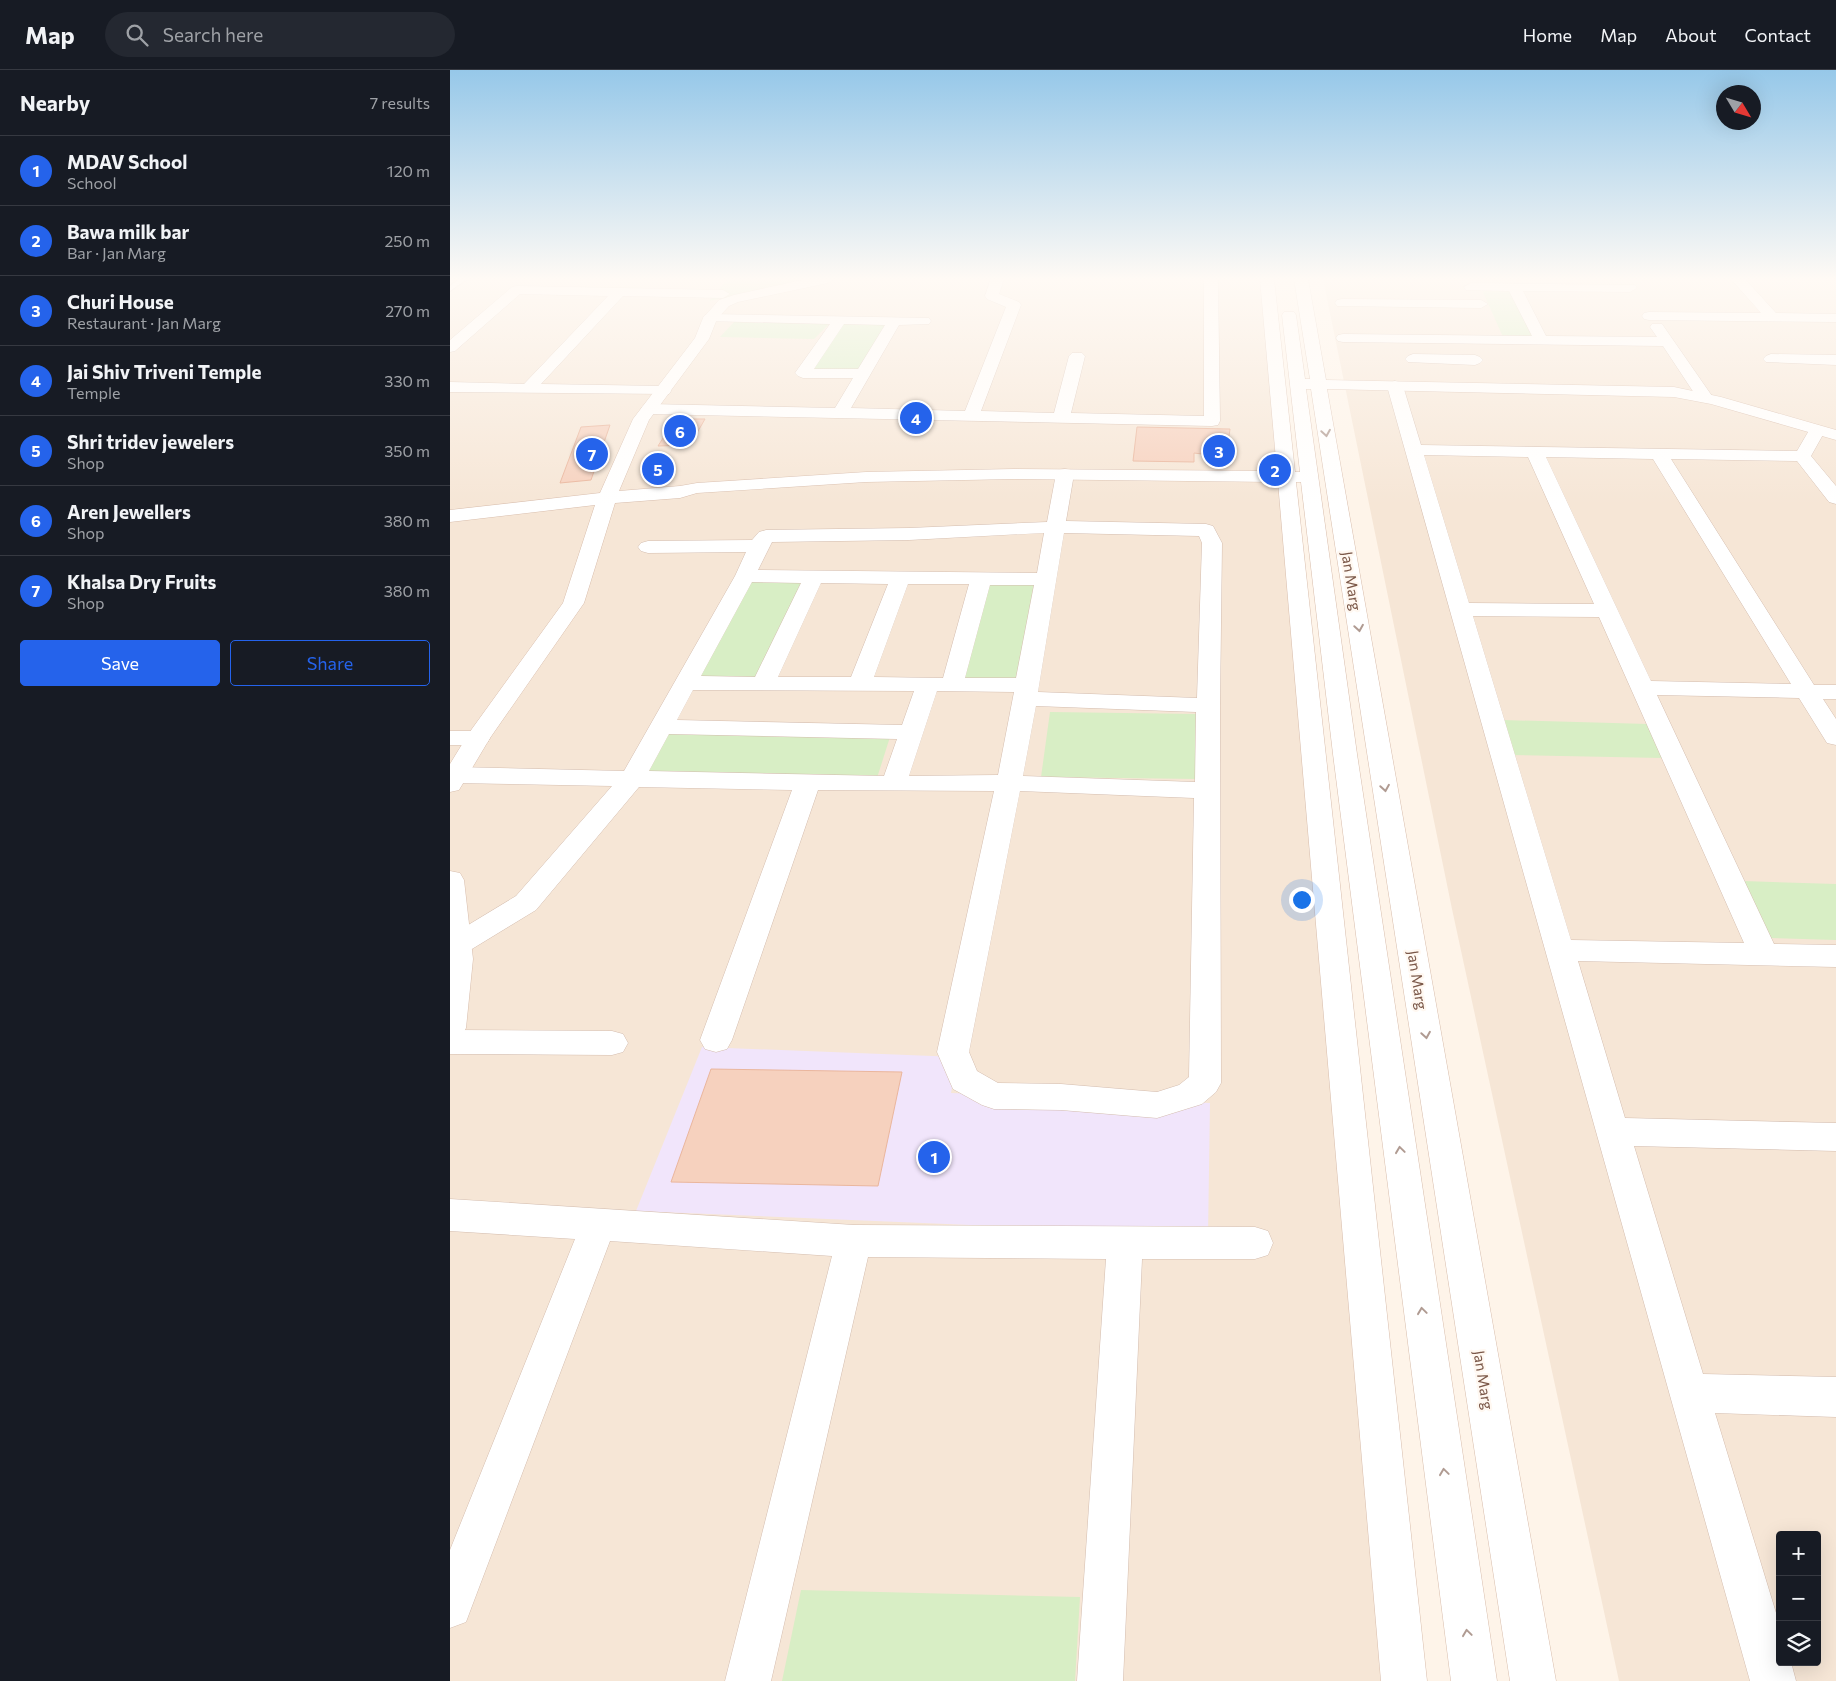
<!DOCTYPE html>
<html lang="en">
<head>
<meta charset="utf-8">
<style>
	body { margin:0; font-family:Commissioner,sans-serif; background:#242831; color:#f1f3f6 }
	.controls { position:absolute; right:15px; bottom:15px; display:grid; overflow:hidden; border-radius:5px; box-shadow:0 5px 20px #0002 }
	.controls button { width:45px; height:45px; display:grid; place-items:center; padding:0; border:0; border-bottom:1px solid #363941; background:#171b24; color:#f1f3f6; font:25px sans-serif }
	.compass { position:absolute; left:1266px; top:15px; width:45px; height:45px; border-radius:50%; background:#171b24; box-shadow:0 5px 20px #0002; rotate:128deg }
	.you { position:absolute; left:851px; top:829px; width:18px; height:18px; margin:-12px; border:4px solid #fff; border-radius:50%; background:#1a73e8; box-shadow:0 0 0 8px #1a73e833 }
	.badge { display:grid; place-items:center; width:32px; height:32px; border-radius:50%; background:#2563eb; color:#fff; font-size:16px; font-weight:700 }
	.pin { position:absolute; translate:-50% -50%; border:2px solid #fff; box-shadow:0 1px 5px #0006 }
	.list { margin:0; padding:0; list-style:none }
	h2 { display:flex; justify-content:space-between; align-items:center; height:65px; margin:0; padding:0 20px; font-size:21px }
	h2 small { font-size:16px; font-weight:400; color:#9ea1a6 }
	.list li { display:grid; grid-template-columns:32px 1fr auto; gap:15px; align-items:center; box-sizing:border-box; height:70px; padding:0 20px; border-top:1px solid #363941 }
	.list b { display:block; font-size:19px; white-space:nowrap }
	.list p { margin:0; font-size:16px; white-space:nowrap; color:#9ea1a6 }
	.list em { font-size:16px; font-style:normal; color:#9ea1a6 }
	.actions { display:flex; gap:10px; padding:15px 20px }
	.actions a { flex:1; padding:11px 0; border:1px solid #2563eb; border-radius:5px; text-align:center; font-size:18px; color:#2563eb }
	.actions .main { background:#2563eb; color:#fff }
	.icon { flex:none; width:28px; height:28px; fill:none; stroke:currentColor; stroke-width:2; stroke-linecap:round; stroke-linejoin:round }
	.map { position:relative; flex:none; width:1386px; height:1611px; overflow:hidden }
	header { display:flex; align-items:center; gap:30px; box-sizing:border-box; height:70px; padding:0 25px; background:#171b24; border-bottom:1px solid #363941 }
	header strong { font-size:24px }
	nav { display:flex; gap:28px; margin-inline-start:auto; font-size:18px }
	.search { width:350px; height:45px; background:#242831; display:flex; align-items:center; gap:12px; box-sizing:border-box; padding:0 18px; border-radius:28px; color:#9ea1a6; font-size:19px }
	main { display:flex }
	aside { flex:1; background:#171b24 }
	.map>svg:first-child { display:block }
</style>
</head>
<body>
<header>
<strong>Map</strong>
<div class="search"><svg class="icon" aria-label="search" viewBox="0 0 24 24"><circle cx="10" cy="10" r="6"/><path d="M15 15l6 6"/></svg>Search here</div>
<nav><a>Home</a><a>Map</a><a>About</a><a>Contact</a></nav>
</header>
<main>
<aside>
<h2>Nearby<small>7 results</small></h2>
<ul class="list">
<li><span class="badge">1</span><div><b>MDAV School</b><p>School</p></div><em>120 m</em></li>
<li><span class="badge">2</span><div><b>Bawa milk bar</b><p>Bar · Jan Marg</p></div><em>250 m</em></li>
<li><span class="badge">3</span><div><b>Churi House</b><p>Restaurant · Jan Marg</p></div><em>270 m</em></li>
<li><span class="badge">4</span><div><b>Jai Shiv Triveni Temple</b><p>Temple</p></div><em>330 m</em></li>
<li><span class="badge">5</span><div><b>Shri tridev jewelers</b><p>Shop</p></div><em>350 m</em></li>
<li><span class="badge">6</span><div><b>Aren Jewellers</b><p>Shop</p></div><em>380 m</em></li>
<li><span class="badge">7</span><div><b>Khalsa Dry Fruits</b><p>Shop</p></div><em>380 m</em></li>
</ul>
<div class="actions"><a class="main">Save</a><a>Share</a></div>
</aside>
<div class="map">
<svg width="1386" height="1611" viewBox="0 0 1386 1611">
	<rect width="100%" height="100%" fill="#fef4e9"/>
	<path fill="#f6e6d6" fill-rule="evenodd" d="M0,209H821L957,1611H0Z
		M873,209H1386V1611H1169L1002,839ZM1330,1465H1367V1592H1330Z"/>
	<path fill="#f1e5fb" d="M252,977L508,987L501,1023L760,1033L758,1165L186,1141Z"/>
	<path fill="#d8eec5" d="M278,209H367L259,231Z
		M1032,220H1059L1083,268L1053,267Z
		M390,250L444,251L413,304L353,303Z
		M284,252L379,254L364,269L270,267Z
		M300,509L356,510L308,609L246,608Z
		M536,512L600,513L582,612L510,611Z
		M600,642L748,644V709L591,707Z
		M1053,650L1198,654L1212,688L1060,685Z
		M213,662L440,667L427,708L191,703Z
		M1293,811L1386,814V870L1318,868Z
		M351,1520L630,1527L625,1611H332Z"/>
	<path fill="#f6d1be" stroke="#eab69d" d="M225,349H255L240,375L208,376Z
		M160,355L141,410L110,413L131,357Z
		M687,357L780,359L776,387L744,383V392L683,391Z
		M261,999L452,1002L428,1116L221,1112Z"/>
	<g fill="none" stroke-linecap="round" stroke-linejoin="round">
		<defs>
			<path id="lane" d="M9,209H17L0,221V216Z"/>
			<path id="street" d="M541,209H554L549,224L569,232L571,235L531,341L604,343L619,286L622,283H632L635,286L621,343L754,346V209H768L770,351L768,355L762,356L199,344L193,342L191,339L193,336L199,334L385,338L403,308H353L348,306L345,303L380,254L255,251L253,248L255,245L260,244L479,248L481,251L479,254L449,255L401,338L515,341L556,237L537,229L535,226ZM394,254L435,255L408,299H364Z
				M1281,209H1295L1326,243L1386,244V252L1199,250L1194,249L1192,246L1194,243L1199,242L1311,243Z
				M1021,213L1185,215L1187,218L1180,222L1073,221L1096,266L1207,267L1200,257L1202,254H1212L1262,326L1260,329H1248L1213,276L893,272L888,271L886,268L888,265L893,264L1082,266L1059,221L1016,220L1014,217Z
				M67,216L273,220L280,224L273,228L173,226L91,314L213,316L219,318L221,321L219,324L0,322V312L74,314L158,226L70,224L5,281L0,282V270L62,217Z
				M892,229L1031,230L1038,234L1031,238L887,236L885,233L887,230Z
				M963,284L1025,285L1030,287L1033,290L1030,293L1025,295L958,292L955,289L958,286Z
				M1321,284L1386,285V295L1316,292L1313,289L1316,286Z
				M945,311L951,313L953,316L971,375L1347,381L1361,357H1373L1375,361L1361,386L1386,416V434L1379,432L1347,391L1221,389L1364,615H1386V629H1373L1386,649V675L1377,673L1349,628L1207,625L1324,874L1386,875V897L1128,891L1175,1048L1386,1053V1081L1184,1076L1253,1304L1386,1307V1347L1265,1343L1330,1556V1592H1341L1346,1611H1300L937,316L939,313ZM974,385L1078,387L1144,534L1019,533ZM1096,387L1203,389L1341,614L1201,611ZM1023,546L1149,547L1294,873L1121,870Z
				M615,399L621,400L624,404L616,451L756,454L763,456L772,473L770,635L771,1013L766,1022L752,1034L707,1048L611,1040L544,1039L532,1035L503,1019L487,982L544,721L368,720L282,970L277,979L266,982L255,979L250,970L342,720L189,717L86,840L17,882L7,886L0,883V866L66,826L162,716L6,713L0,711V699L6,697L174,701L285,506L296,482L198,483L191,481L188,477L191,473L198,471L302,470L309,462L316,460L459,458L597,452L606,404L609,400ZM594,463L587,503L308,500L322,472L459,470ZM614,463L749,466L752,473L747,628L588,622ZM302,512L351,513L305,607L251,606ZM371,513L438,514L401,607H328ZM458,514H519L493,608L424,607ZM540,515H584L566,608H515ZM243,620L464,621L452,655L227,650ZM487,621L564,622L548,705L459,706ZM586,636L746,642L745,712L573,706ZM219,664L447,669L434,706L199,701ZM570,721L744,728L739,1007L729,1015L707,1022L611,1014L548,1013L527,1001L519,982Z
				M0,661H28L37,663L40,668L37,673L28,675H0Z
				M0,960L162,961L173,964L178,973L173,982L162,985L0,984Z
				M0,1129L404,1155L805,1157L818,1161L823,1173L818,1185L805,1189H692L673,1611H627L656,1189L418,1187L321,1611H275L382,1186L160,1171L22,1536L16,1552L0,1558V1480L125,1169L0,1161Z"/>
			<path id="secondary" d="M357,209H384L378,213L288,232L279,236L267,249L259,269L199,350L169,421L230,416L247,413L416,402L564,399L827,401L810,209H824L845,402H850L832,245L834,242H844L846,245L855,309H860L844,209H858L876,310L1224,317L1271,327L1386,360V370L1261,334L1224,327L877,319L1106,1611H1060L861,319H856L907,684L1047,1611H1001L883,684L851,412H846L977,1611H931L828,412L564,409L416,412L247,423L230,428L165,433L134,533L40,668L9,720L0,722V694L19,663L113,533L145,435L0,452V440L150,423L183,349L245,268L253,248L269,230L284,225Z
				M0,801L10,803L14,810L23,889L16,958L11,967L0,970Z"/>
		</defs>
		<use href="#lane" stroke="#d4bdaf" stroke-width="2"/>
		<use href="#street" stroke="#d4bdaf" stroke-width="1"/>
		<use href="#secondary" stroke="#d8bdac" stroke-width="1"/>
		<use href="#lane" fill="#fff" fill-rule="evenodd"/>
		<use href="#street" fill="#fff" fill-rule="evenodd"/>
		<use href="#secondary" fill="#fff" fill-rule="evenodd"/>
	</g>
	<defs><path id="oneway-chevron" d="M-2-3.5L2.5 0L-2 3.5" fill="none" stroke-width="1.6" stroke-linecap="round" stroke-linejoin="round" transform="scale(1.25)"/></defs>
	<g stroke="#b09b92">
		<use href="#oneway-chevron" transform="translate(876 363) rotate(81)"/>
		<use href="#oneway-chevron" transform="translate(909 558) rotate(81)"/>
		<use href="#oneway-chevron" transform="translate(935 718) rotate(81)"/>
		<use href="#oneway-chevron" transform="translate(976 965) rotate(81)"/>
		<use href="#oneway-chevron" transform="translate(950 1080) rotate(-98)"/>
		<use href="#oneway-chevron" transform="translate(972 1241) rotate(-98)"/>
		<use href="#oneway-chevron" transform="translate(994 1402) rotate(-98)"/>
		<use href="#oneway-chevron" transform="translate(1017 1563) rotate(-98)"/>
	</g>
	<linearGradient id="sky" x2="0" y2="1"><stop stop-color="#96c8e9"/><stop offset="0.48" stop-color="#fffaf5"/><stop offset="1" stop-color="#fffaf5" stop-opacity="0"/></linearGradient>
	<rect width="1386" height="435" fill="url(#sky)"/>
	<g text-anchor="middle" stroke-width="4.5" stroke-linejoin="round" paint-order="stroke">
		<g font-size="15" fill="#7b5849" stroke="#fff8f1">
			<text transform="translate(901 511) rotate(81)" y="5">Jan Marg</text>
			<text transform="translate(967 910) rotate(81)" y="5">Jan Marg</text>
			<text transform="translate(1033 1310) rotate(81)" y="5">Jan Marg</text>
		</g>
	</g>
</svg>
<div class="controls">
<button>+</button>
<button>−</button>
<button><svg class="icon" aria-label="layers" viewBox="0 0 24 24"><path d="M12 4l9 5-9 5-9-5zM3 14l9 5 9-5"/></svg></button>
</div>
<svg class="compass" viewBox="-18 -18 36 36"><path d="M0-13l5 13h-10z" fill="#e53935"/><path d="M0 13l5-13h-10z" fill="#9ea1a6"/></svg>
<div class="you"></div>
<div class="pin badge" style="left:484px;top:1087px">1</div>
<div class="pin badge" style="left:825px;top:400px">2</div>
<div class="pin badge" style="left:769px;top:381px">3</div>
<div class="pin badge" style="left:466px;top:348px">4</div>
<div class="pin badge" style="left:208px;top:399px">5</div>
<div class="pin badge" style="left:230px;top:361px">6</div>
<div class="pin badge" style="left:142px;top:384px">7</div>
</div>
</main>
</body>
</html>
